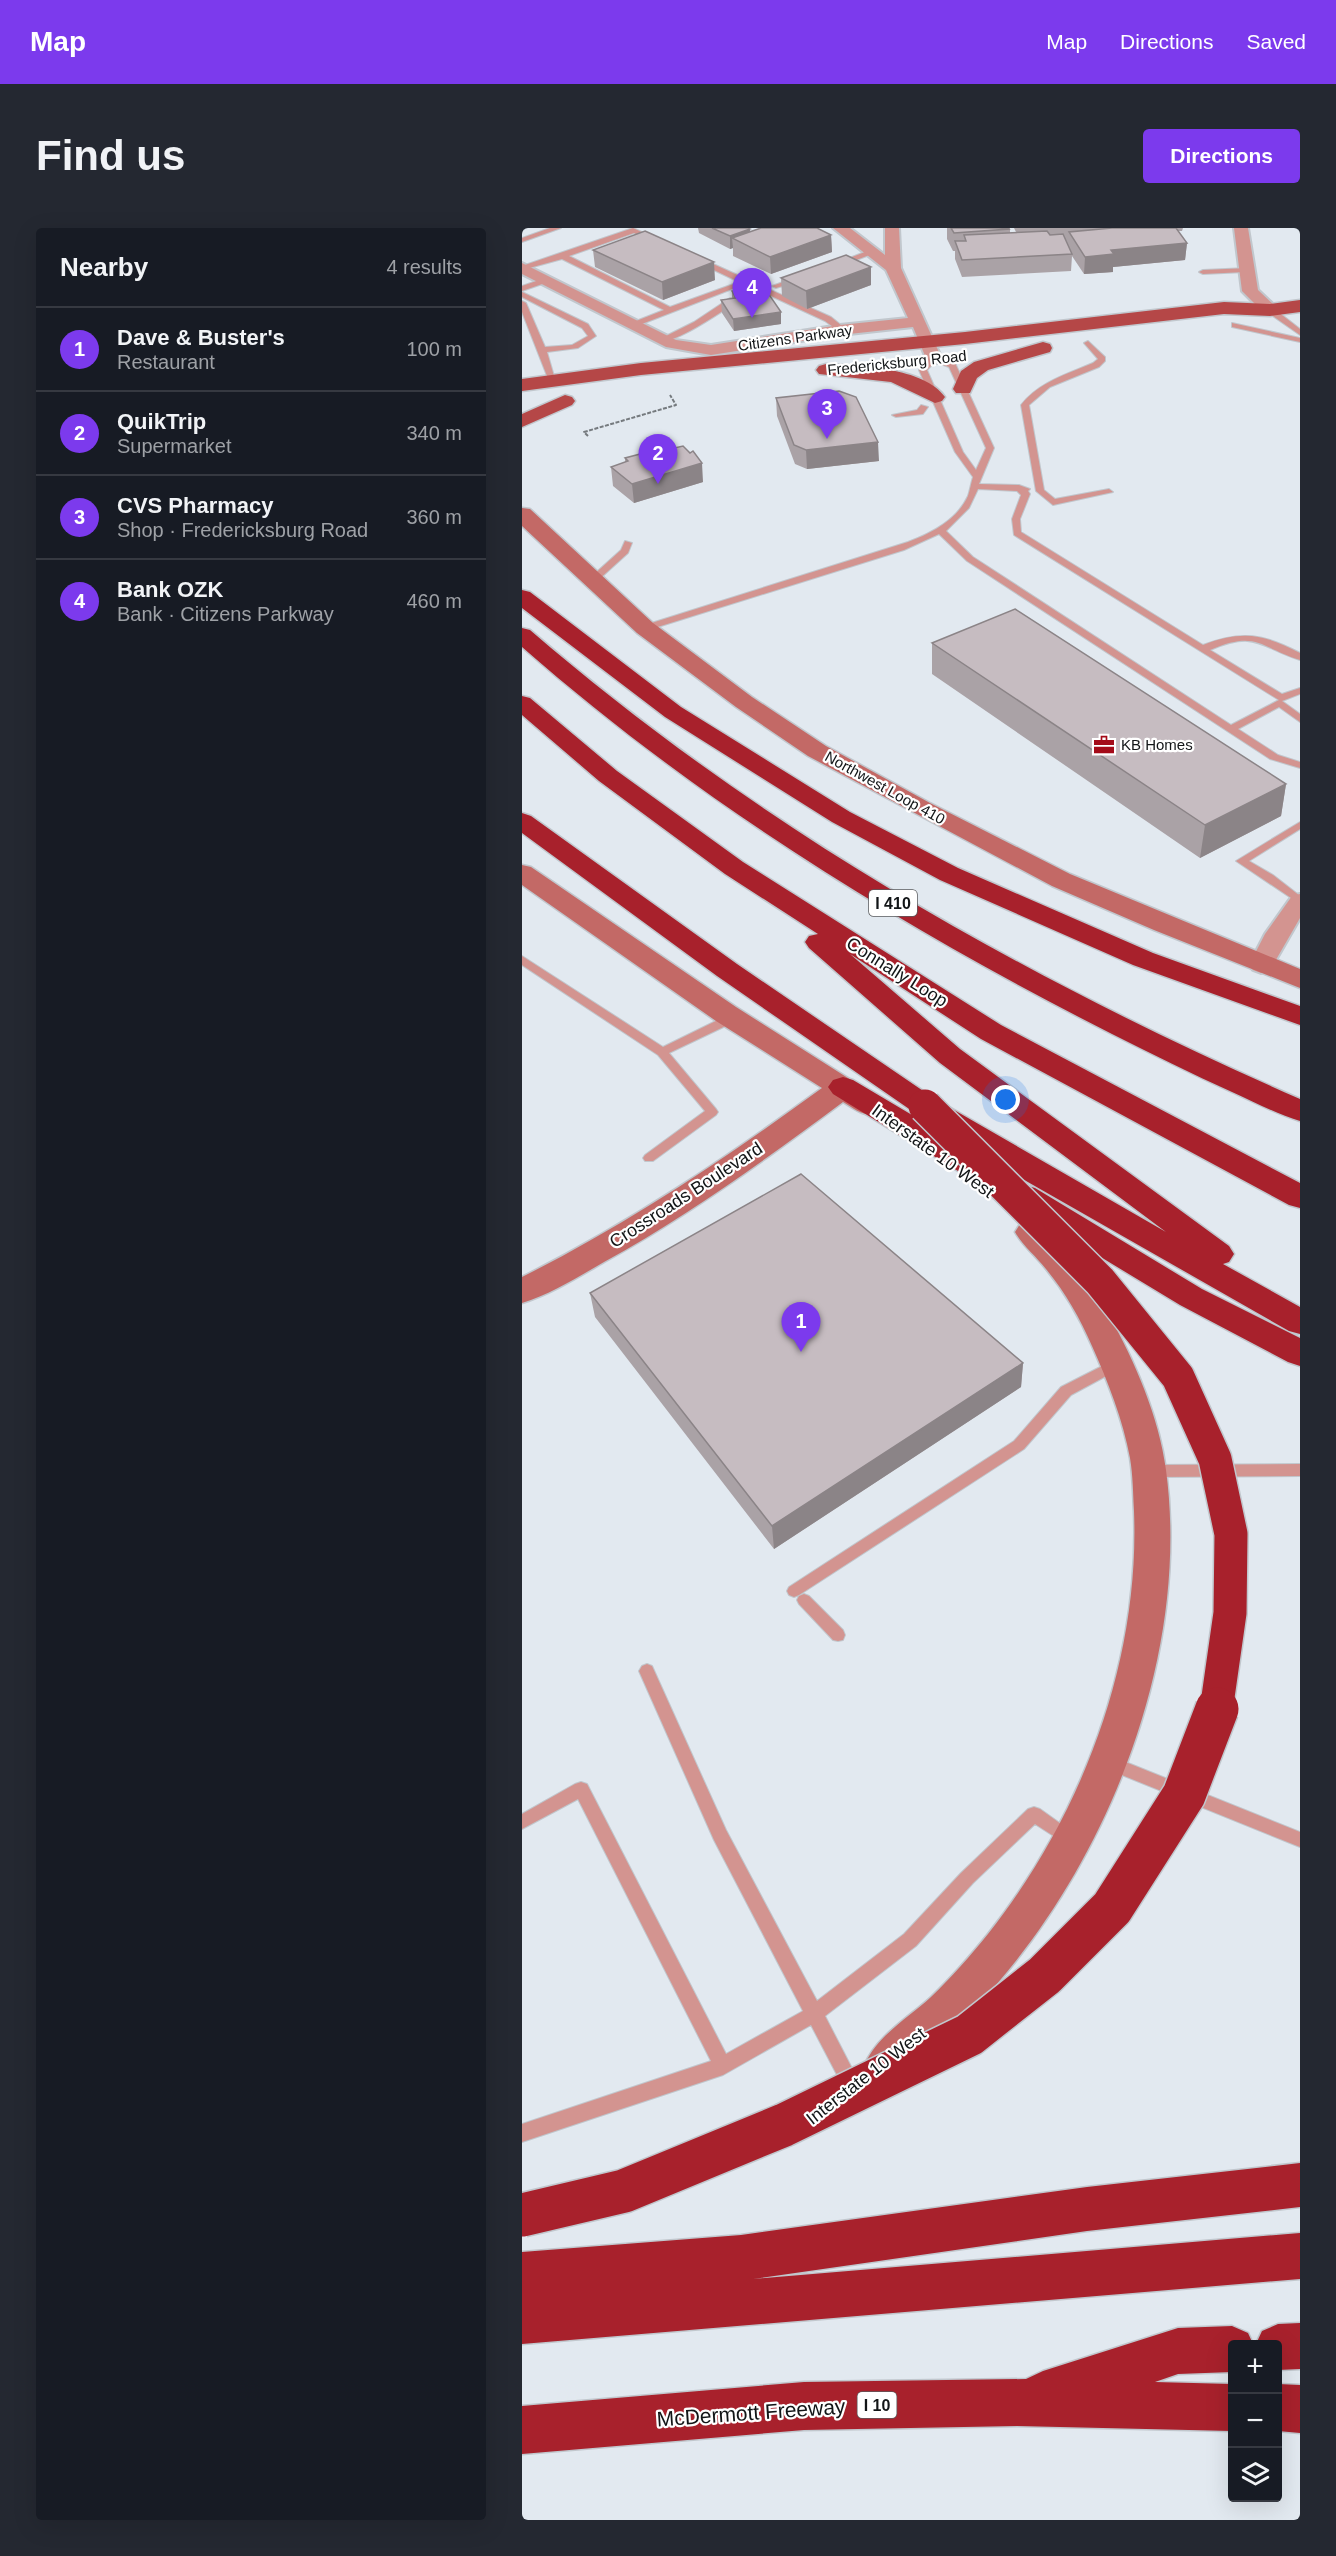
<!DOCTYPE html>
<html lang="en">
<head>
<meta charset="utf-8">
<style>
	body { margin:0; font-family:Helvetica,sans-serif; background:#242831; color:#f1f3f6 }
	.controls { position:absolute; right:18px; bottom:18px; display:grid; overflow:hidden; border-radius:6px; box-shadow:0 6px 24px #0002 }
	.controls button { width:54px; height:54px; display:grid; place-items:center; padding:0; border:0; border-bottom:2px solid #363941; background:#171b24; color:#f1f3f6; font:30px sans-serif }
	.you { position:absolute; left:484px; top:872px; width:21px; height:21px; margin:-15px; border:4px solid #fff; border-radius:50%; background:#1a73e8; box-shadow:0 0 0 9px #1a73e833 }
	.badge { display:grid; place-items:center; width:39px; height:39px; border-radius:50%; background:#7c3aed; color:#fff; font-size:20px; font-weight:700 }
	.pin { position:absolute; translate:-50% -50px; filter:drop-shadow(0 2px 3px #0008) }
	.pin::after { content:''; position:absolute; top:32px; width:21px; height:18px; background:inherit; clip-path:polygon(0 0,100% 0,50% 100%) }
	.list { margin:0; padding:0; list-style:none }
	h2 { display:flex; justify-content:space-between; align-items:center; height:78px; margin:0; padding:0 24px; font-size:26px }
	h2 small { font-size:20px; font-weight:400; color:#9ea1a6 }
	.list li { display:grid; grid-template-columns:39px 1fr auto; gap:18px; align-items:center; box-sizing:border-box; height:84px; padding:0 24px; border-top:2px solid #363941 }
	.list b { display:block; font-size:22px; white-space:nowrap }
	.list p { margin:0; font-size:20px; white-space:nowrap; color:#9ea1a6 }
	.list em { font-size:20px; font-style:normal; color:#9ea1a6 }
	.icon { flex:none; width:33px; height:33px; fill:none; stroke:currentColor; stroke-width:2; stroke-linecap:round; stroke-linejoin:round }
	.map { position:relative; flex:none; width:778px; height:2292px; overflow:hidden; border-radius:6px }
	header { display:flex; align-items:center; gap:36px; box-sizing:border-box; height:84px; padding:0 30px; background:#7c3aed; color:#fff }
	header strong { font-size:28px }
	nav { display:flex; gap:33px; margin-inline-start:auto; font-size:21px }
	.intro { display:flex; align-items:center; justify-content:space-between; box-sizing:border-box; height:144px; padding:0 36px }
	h1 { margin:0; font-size:42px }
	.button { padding:15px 27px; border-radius:6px; background:#7c3aed; color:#fff; font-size:21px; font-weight:700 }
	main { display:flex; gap:36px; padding:0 36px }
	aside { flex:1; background:#171b24; border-radius:6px; box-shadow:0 6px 24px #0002 }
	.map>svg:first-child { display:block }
</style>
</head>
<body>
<header>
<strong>Map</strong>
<nav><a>Map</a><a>Directions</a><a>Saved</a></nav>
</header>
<div class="intro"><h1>Find us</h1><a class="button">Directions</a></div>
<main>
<aside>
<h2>Nearby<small>4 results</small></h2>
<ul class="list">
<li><span class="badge">1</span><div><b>Dave &amp; Buster's</b><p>Restaurant</p></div><em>100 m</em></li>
<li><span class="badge">2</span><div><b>QuikTrip</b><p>Supermarket</p></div><em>340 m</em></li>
<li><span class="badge">3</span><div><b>CVS Pharmacy</b><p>Shop · Fredericksburg Road</p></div><em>360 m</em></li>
<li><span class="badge">4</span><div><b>Bank OZK</b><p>Bank · Citizens Parkway</p></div><em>460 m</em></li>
</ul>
</aside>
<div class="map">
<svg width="778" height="2292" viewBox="0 0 778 2292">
	<rect width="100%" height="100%" fill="#e2e9f0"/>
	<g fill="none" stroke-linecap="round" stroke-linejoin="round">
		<defs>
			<path id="lane" d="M28,0H39L0,14V10Z
				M111,0L137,12L130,14L112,5L47,28L148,79L217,54L173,33L180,31L309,89L325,102L318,104L303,93L223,56L112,99L108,97L109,95L142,82L40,31L0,42V38Z
				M348,22L355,24L319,38L312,36Z
				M726,40V44H723L681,46L677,44L681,42Z
				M275,49L279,51L278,53L254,60L250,58Z
				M23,50L27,52L26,54L0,63V58Z
				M0,64L66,96L74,108L56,120L25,124L34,155L27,153L0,84V73L4,75L23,119L50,117L66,108L60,100L0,69Z
				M208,70L218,72C204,80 149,120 136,112L172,94Z
				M745,80H751L778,101V107L745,84Z
				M710,95L778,110V114L710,99Z
				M566,113L583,129V133L577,139L528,159L507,177L522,262L533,271L587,261L591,264L531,277L514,263L499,177C517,154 545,146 571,135L576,131L562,115Z
				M409,129L433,135L472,220L457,256L497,257L508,261L506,263L508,266L498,291L499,304L681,417C720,402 742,406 778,425V432C737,419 735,402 688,422L760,466L778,460V466L760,473L778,486V494L757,479L716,501L756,527L778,534V540L748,531L445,333L417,306L382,322L126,402H120V398L386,314C410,305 435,292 446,268C448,262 449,255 451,249L433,224L397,142ZM413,134L427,139L464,220L454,242L441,224L405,142ZM456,261L495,263L499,267L490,291L492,307L757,472L709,497L451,329L424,303L447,280Z
				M399,177L406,179L401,186L374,189L370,187L395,182Z
				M103,313L110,315L106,325L74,354H68V350L99,322Z
				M778,594V601L727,633L751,647L778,668V676L714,633Z
				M0,728L141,819L206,787H214V793L147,825L194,881L196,884L194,887L131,933H123L121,930L123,927L183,883L136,827L0,737Z
				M594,1131L599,1132L601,1136L599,1140L549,1167L502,1221L277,1367L272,1369L267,1367L265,1363L267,1359L492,1213L539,1159Z
				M778,1236V1248L627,1249L622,1247L620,1243L622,1239L627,1237Z
				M282,1366L287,1368L321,1402L323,1407L321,1412L316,1413L311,1412L277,1376L275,1372L277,1368Z
				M125,1436L130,1438L204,1602L295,1773L382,1706L439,1645L506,1581L512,1579L518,1581L553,1606L555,1611L553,1616L547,1618L513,1596L451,1655L394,1718L303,1788L337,1854L340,1860L337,1866L331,1869L325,1866L289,1797L201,1847L0,1914V1896L189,1833L56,1571L0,1601V1586L53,1556L59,1554L65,1556L204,1826L281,1783L192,1612L117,1443L120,1438Z
				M586,1527L778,1604V1619L580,1539L578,1534L580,1529Z"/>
			<path id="street" d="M311,0H328L363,27V0H377L379,40L420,131L418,135H406L391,99L318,107L189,127L144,119L0,46V35L154,112L189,117L318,97L386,90L364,42Z
				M712,0H726L736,62L754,79L756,82L754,85H742L720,63Z
				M778,666V690L751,737L747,742L739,745L731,742L727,737L743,706L770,668Z"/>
			<path id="secondary" d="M0,280L8,281L131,395L230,469L304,518L408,575L548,646L778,741V760L632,702L530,658L286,528L214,479L115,405L0,298Z
				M0,637L9,639L214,779L359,871L364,878L359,885C343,890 334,882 321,874C244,931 166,988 82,1034C56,1049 29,1066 0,1075V1049C106,996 204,930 300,860L194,793L0,657Z
				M509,993C540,1002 572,1059 587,1087C613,1134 637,1189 644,1242C668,1421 591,1622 474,1757C447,1788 402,1842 364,1857L349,1851L343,1836C355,1808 386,1790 409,1769C429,1750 449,1727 466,1706C560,1587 618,1434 612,1283C611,1265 611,1248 608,1230C601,1192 586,1154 570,1118C558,1090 543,1064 524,1041C514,1028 501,1018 493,1004L498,996Z"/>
			<path id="primary" d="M778,72V84L748,88L702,86L443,116L119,147L0,163V151L119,135L443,104L702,74L748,76Z
				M521,114L528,116L530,120L528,124L466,142L455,150L448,165H434L431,161L439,143L452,134Z
				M304,136C337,138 402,139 423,169L420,173L413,175L369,154L297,146L294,142L297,138Z
				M43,167L50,169L53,173L50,177L0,199V186Z"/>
			<path id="highway" d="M0,362L8,364L159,479L328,584L436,640L631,725L778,778V797L611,737L418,652L310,594L143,489L0,380Z
				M0,400L8,402C239,601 500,749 778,871V893C755,886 732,874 710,864C670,846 630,826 590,806C379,699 178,575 0,419Z
				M0,468L8,470L95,543L221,634L479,797L778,955V980L767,977L459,811L328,726L438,821L707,1018L712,1026L707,1034L701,1036L778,1079V1106L767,1103L492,946L393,885L195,748L0,605V585L9,588L215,736L413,871L644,1004L418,835L287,720L283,714L287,708L296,706L203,646L77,553L0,487Z
				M321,849L331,852L471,935L475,943L471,951L460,954L449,951L311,866L306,859L311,852Z
				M502,957L513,960L680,1061L778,1110V1138L766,1134L658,1077L491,976L487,968L491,960Z
				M778,1935V1979L565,2003L231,2051L778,2005V2051L0,2116V2070L73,2064L0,2070V2024L219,2007L565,1959Z
				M778,2095V2141L756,2142V2116H734L740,2103L756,2096Z
				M710,2098L726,2105L731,2116H710V2144L656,2146L633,2154L710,2156V2203L495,2198L282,2202L0,2226V2178L282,2154L504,2151L521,2143L656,2100Z
				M756,2156L778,2157V2205L756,2203Z"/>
		</defs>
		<use href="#lane" stroke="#c1c7cd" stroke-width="2"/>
		<use href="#street" stroke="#c1c7cd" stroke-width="4"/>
		<use href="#secondary" stroke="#c1c7cd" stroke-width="3"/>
		<use href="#primary" stroke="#c1c7cd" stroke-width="3"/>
		<use href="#highway" stroke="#c1c7cd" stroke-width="3"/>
		<path stroke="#757a7e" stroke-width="2" stroke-dasharray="4 1.5" stroke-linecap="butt" d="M66,208L62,204L154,177L148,167"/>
		<use href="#lane" fill="#d39490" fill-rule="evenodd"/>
		<use href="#street" fill="#d39490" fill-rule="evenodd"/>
		<use href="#secondary" fill="#c36966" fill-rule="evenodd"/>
		<use href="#primary" fill="#b54747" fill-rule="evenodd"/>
		<use href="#highway" fill="#a8212c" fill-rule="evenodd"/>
		<defs>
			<path id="highway-bridge-far1" d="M403,878L578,1053L656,1149L693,1231L709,1306L708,1385L694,1483"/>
			<path id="highway-bridge" d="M0,1987L102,1963L262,1897L447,1807L523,1747L590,1680L662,1567L695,1481"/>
		</defs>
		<use href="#highway-bridge-far1" stroke="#c1c7cd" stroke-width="36" stroke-linecap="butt"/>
		<use href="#highway-bridge" stroke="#c1c7cd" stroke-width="46" stroke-linecap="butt"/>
		<use href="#highway-bridge-far1" stroke="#a8212c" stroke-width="33"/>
		<use href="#highway-bridge" stroke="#a8212c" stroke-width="43"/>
	</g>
	<path fill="#aaa2a6" d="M176,0H226L229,4L309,7L310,24L249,46L211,28V20L208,21L177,5Z
		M425,0H488V5L494,4L492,0H661L660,3H656L665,15L663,32L591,39V44L562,46L550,28L549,43L440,49L433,31V23H431L425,11Z
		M71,22L193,52L141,72L73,39Z
		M349,39V57L285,81L260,68L259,50Z
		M210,63L228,68L259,84V96L212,103L200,85L199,72L210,70Z
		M254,170L357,233L285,241L273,236L255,188Z
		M103,230L181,254L112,275L91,258L89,239L103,234Z
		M410,415L764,556L759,588L678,630L410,446Z
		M68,1065L501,1135L499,1159L252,1321L73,1089Z"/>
	<path fill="#8b8487" d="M228,1L229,13L210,10L211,20L208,21V8Z
		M309,7L310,24L249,46L248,29Z
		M665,15L663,32L591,39V44L562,46L563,29L589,22Z
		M192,34L193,52L141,72L140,54Z
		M349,39V57L285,81L284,63Z
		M259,84V96L212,103L211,91Z
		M356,214L357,233L285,241L284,222Z
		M180,235L181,254L112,275L110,256Z
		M764,556L759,588L678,630L683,597Z
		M501,1135L499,1159L252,1321L250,1298Z"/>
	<path fill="#c6bcc1" stroke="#8b8487" stroke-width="1.5" d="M190,0H226L228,1L208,8Z
		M239,0H295L309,7L248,29L210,10Z
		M429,0H486L487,1L432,5Z
		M590,0H654L665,15L589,22L592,26L563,29L547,4Z
		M123,3L192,34L140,54L71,22Z
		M525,3L528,7L541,6L550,26L440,32L433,13H444L442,7Z
		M324,27L349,39L284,63L259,50Z
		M223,61L228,68L246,65L259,84L211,91L199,72L214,70L210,63Z
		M317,163L334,169L356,214L284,222L272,217L254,170Z
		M161,218L168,225L171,223L180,235L110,256L89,239L106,233L103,230L141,220L144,222Z
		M493,381L764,556L683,597L410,415Z
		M279,946L501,1135L250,1298L68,1065Z"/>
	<defs>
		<symbol id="office-bare" viewBox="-9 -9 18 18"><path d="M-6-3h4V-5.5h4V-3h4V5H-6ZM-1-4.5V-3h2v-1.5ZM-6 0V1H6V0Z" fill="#a40b19" stroke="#fff" stroke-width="2.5" paint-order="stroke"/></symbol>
	</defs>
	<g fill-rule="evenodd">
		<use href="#office-bare" x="567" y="502" width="30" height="30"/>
	</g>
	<g text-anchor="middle" stroke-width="4.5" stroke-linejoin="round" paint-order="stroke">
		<g font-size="15" fill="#121517" stroke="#fff">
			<text transform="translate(273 110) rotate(-8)" y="5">Citizens Parkway</text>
			<text transform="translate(375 135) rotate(-6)" y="5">Fredericksburg Road</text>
			<text transform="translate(363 560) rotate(29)" y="5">Northwest Loop 410</text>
		</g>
		<g font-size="15" fill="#121517" stroke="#fff" text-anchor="start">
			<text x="599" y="522">KB Homes</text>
		</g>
		<g fill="#fff" stroke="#595b5d" stroke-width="1.5">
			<rect x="347" y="662" width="48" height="26" rx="4.5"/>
			<rect x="335.5" y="2164" width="39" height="26" rx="4.5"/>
		</g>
		<g font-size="16" font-weight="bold" fill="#121517">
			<text x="371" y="681">I 410</text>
			<text x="355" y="2183">I 10</text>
		</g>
		<g font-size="18" fill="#121517" stroke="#fff">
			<text transform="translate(375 744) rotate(32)" y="6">Connally Loop</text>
			<text transform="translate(411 923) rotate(36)" y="6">Interstate 10 West</text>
			<text transform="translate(164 967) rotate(-33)" y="6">Crossroads Boulevard</text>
			<text transform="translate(344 1848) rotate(-38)" y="6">Interstate 10 West</text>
		</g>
		<g font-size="21" fill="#121517" stroke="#fff">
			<text transform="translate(229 2185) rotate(-4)" y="7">McDermott Freeway</text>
		</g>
	</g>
</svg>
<div class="controls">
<button>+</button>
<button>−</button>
<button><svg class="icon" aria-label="layers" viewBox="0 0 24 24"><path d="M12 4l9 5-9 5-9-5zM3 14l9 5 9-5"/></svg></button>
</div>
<div class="you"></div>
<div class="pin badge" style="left:279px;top:1124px">1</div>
<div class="pin badge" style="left:136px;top:256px">2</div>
<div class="pin badge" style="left:305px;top:211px">3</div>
<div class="pin badge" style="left:230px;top:90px">4</div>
</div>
</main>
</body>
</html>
